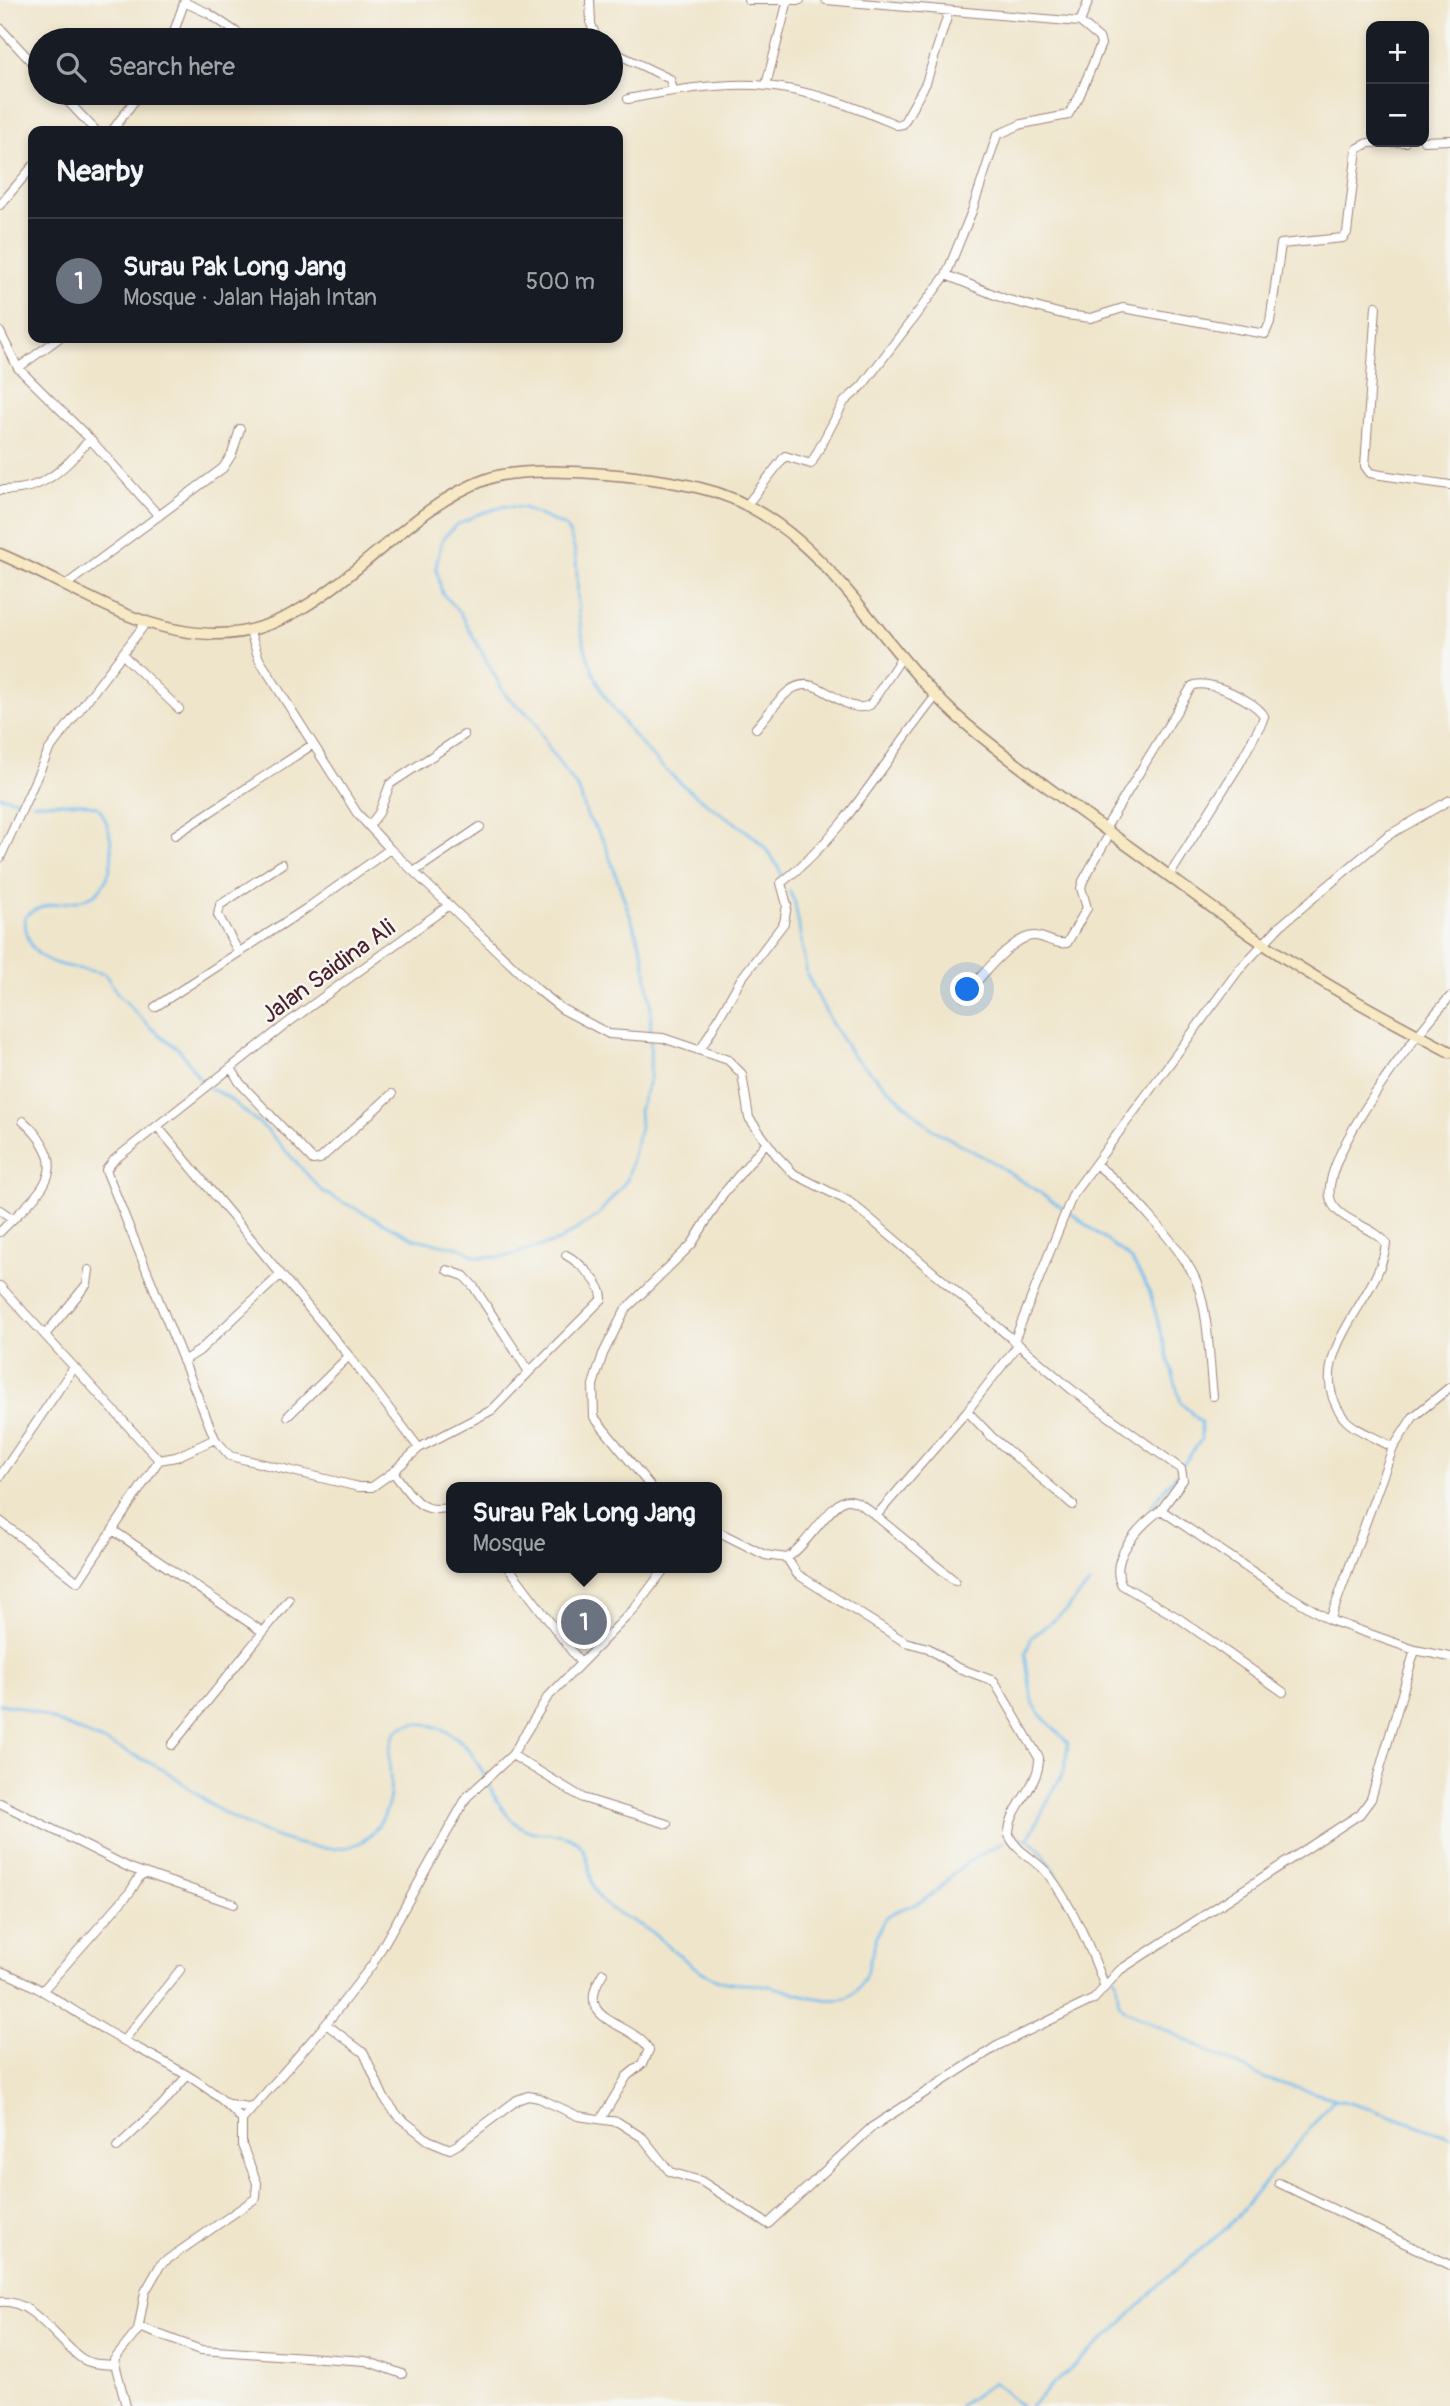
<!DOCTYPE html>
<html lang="en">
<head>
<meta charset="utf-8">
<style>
	body { margin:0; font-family:Pangolin,sans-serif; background:#20242c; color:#f1f3f6 }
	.controls { position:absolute; right:21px; top:21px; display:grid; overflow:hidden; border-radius:14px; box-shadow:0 4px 10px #0003 }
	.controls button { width:63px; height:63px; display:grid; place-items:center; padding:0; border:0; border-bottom:2px solid #363941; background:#171b24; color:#f1f3f6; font:35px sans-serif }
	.you { position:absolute; left:968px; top:990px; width:24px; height:24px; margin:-18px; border:5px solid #fff; border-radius:50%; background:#1a73e8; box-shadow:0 0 0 10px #1a73e833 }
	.badge { display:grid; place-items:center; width:46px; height:46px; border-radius:50%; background:#d1495b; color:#fff; font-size:23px; font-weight:700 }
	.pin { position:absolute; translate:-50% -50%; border:4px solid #fff; box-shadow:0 2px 7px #0006 }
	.popup { position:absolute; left:446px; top:1482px; width:276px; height:91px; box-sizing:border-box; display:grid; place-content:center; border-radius:14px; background:#171b24; filter:drop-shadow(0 2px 5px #0005); font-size:23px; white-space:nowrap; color:#9ea1a6 }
	.popup b { font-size:26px; color:#f1f3f6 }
	.popup::after { content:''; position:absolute; left:50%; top:100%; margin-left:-14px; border:14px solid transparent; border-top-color:#171b24 }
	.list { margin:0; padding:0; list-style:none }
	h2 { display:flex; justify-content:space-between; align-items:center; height:91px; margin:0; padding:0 28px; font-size:30px }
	h2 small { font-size:23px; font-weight:400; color:#9ea1a6 }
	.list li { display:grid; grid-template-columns:46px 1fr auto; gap:21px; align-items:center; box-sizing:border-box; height:126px; padding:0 28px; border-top:2px solid #363941 }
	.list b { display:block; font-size:26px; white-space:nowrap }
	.list p { margin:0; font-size:23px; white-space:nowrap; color:#9ea1a6 }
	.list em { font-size:23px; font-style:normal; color:#9ea1a6 }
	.icon { flex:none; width:38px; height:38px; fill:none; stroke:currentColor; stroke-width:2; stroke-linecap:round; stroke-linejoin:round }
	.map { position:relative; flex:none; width:1450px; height:2406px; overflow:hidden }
	.search { position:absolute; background:#171b24; box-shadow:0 4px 10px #0003; left:28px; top:28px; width:595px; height:77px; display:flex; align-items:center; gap:18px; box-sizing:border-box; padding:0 24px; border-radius:38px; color:#9ea1a6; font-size:26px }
	.panel { position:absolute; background:#171b24; box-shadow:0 4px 10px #0003; left:28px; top:126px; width:595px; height:217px; border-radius:14px }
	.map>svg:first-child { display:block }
</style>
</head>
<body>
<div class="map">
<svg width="1450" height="2406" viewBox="0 0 1450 2406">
	<rect width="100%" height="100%" fill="#f6f6f2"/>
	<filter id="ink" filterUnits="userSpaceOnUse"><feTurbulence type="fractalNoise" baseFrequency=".0143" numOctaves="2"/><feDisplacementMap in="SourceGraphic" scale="14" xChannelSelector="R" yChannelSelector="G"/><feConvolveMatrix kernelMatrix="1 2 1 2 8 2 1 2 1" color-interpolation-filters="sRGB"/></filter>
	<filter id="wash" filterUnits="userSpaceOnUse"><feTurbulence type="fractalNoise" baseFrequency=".00686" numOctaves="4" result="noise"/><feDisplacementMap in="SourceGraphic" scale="28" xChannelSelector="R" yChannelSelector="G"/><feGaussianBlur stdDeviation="1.57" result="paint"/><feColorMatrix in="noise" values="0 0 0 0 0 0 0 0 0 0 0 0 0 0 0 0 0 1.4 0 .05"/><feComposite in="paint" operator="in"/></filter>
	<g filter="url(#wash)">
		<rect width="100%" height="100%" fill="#efe5cb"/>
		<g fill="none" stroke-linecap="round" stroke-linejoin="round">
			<path stroke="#78beef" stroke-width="2.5" d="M0,796L17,800
				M33,803H80L98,807C116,830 120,885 87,898C66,906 42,900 25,917C25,970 68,964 105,974L118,994L150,1027L181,1051L201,1081
				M789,890L795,903L807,975L832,1024L853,1056L932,1129L991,1161L1068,1211L1131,1259L1149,1290L1181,1403L1201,1422V1440L1182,1466
				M209,1088L226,1096L267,1130L323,1192L415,1239L461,1248L476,1257H504L559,1241L597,1216L627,1180L640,1127L639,1110L650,1078L651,1003L643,953L604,841L587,816L579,790L550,750L533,718L506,696L460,613L442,593L436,567L442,540L448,533L455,526L479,514L505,506L524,508L566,527C580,553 576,575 578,604C580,638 591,677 611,705C634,739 664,772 698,797C732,823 764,834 782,875
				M1151,1506L1178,1472
				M0,1704C24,1706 39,1714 60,1723C96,1739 133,1752 167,1772C183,1782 198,1796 214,1807C249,1828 338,1872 372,1833C409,1791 375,1760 398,1729C409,1723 421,1722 433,1726C487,1741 483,1803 521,1827C539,1839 565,1827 580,1845C593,1860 587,1884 600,1899C611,1913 634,1920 648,1930C672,1947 693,1971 721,1981C737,1986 753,1983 769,1986C788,1990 828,2005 846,1998C873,1987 869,1941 885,1919C892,1910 907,1908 918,1903C937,1894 947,1879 962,1866C974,1857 990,1850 1003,1842
				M1015,1838L1028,1839L1044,1854L1116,1980L1119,2003L1125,2010L1266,2079L1377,2111L1450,2137
				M1028,1839L1065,1769L1068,1743L1039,1713L1032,1700L1025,1654L1032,1637L1066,1610L1090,1583
				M959,2406L994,2382L1021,2406
				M1030,2406L1126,2319L1166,2278L1228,2227L1334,2099"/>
		</g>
	</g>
	<g filter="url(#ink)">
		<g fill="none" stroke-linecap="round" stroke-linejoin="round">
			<defs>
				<path id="street" d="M590,0L591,24L597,40
					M748,0H800
					M186,3L208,13L248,40
					M1080,22L1089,0
					M0,28L40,71
					M171,40L185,0
					M611,51L670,79L673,90
					M766,85L788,0
					M60,93L96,131
					M628,99C668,91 726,81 767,86C813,91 855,107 897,125L903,124L926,83L949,11
					M112,131L140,93
					M1424,141L1450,140
					M0,205L33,166
					M946,275L1005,299L1066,315L1091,318L1123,308L1265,334L1270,322L1281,244L1343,238L1347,233L1357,149L1368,143L1405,142
					M1376,306L1365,466L1370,473L1381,475L1450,485
					M0,332L18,368L90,439L159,516
					M18,368L59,338
					M0,490C43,492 63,470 90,439
					M746,506L785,456L811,464L844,402L862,386L946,275L972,211L997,135L1022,124L1068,115L1079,97L1101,44L1099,38L1080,22L826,0
					M67,584L223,468L232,454L240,429
					M250,632L259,659L357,813L390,849L537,989L562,1009L609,1034L663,1038L728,1060L742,1074L749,1118L777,1156L794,1174L848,1201L867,1216L1071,1389L1181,1469L1183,1480L1161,1510L1283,1592L1330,1620L1415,1650L1450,1657
					M123,655L179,709
					M756,728C767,716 777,700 789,691C819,668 842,718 870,705L902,657
					M369,826L379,813L390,784L464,735
					M1105,829L1192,686C1208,678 1256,701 1264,716L1262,722L1240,763L1169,876
					M175,835L312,745
					M0,858L49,750L145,624
					M415,871L480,827
					M238,951L218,915L220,905L282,864
					M964,997C976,982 1014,934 1035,936C1047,937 1054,945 1067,943L1087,908L1081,888L1083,881L1110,833
					M155,1007L307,908L390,849
					M701,1049L741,979L784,923L787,905L781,883C846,833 885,759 936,696
					M231,1068L240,1083L313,1160L320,1159L392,1094
					M157,1126L349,1356L419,1448
					M1095,1164C1123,1183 1186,1252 1197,1283C1209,1314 1209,1362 1213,1396
					M0,1210L13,1219
					M0,1232C39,1192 77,1170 23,1121
					M447,1270L464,1276L474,1287L529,1372L492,1410L419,1448L393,1472C411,1494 418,1516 451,1507
					M0,1286L159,1460L176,1457L215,1439
					M45,1335L87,1284L89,1270
					M1014,1341L1073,1194L1238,971L1280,926L1387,836L1450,800
					M183,1361L199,1351L280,1275
					M529,1372L602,1299C603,1284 579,1262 566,1255
					M967,1411L992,1437L1073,1505
					M288,1416L349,1356
					M1393,1448C1379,1438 1354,1431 1343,1417C1298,1356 1381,1300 1386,1243C1373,1226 1339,1221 1331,1201C1316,1160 1421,1028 1450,997
					M393,1472L372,1487H359L230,1456L215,1439L106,1170L114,1160L289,1022L448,906
					M0,1476L74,1367
					M651,1487L594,1417L593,1385L603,1354L625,1310L692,1244L723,1194L766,1143
					M1161,1510C1141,1524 1107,1559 1122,1585L1180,1619L1283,1692
					M876,1516L955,1581
					M0,1521L78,1582L159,1460
					M114,1531L263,1632
					M717,1531L765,1555L787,1558C805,1548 832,1501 847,1500C857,1499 868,1510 876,1516L967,1411L1018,1345
					M787,1558L797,1574L905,1642L928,1648L956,1667L994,1681L1039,1758C1040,1787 1008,1807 1009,1835C1016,1852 1036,1859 1048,1874C1074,1909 1090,1947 1105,1987
					M509,1568L580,1662
					M1330,1620L1393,1448L1413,1417L1450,1387
					M172,1745L289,1600
					M512,1755L583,1798L667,1824
					M0,1803L130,1868L234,1904
					M0,1971C43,1987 69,2009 108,2032C153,2058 209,2080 242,2120
					M44,1989L130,1892L142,1873
					M326,2024L364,2053L384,2098L399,2117L428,2140L450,2149L459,2144L517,2100L528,2096L539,2098L578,2116L618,2122L643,2138L670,2172L701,2181L768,2224L872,2127L997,2046L1094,1999L1120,1970L1360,1814L1371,1799L1415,1650
					M124,2040L180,1970
					M229,2104L248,2107L257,2104
					M601,2119L627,2076L642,2064L649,2050C633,2020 570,2024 603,1973
					M117,2147L162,2105L186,2077
					M1279,2183L1450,2265
					M0,2302C32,2298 57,2341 81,2358C91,2365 103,2364 114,2365
					M139,2327L201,2350L366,2361L402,2374
					M126,2406L114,2360L138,2330L145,2292L161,2264L256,2198L257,2183L242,2145V2120L326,2024L372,1965L467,1797L512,1755L547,1698L635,1608L665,1568"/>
				<path id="secondary" d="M0,554C72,584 134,633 215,634C322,636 391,513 487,479C532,463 651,476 700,488C822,516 877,650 966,724C1019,768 1076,808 1131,848C1175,880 1219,914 1264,944C1322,984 1387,1019 1450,1052"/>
			</defs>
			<use href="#street" stroke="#9c827b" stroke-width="10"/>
			<use href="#secondary" stroke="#9c827b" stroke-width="13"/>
			<use href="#street" stroke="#fff" stroke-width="8"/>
			<use href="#secondary" stroke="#f6e9c3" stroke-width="10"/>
		</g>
	</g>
	<g text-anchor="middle" stroke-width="5" stroke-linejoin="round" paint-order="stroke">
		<g font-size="24" fill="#4a1f2b" stroke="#f6f6f2">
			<text transform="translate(328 971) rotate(-36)" y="8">Jalan Saidina Ali</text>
		</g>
	</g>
</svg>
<div class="controls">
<button>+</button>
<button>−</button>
</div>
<div class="you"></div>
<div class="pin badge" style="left:584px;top:1622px;background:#6b7280">1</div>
<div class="popup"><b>Surau Pak Long Jang</b>Mosque</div>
<div class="search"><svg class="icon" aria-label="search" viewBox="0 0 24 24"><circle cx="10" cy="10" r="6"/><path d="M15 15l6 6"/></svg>Search here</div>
<section class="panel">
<h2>Nearby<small></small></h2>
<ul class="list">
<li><span class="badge" style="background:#6b7280">1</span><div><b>Surau Pak Long Jang</b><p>Mosque · Jalan Hajah Intan</p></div><em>500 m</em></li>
</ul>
</section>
</div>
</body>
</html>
